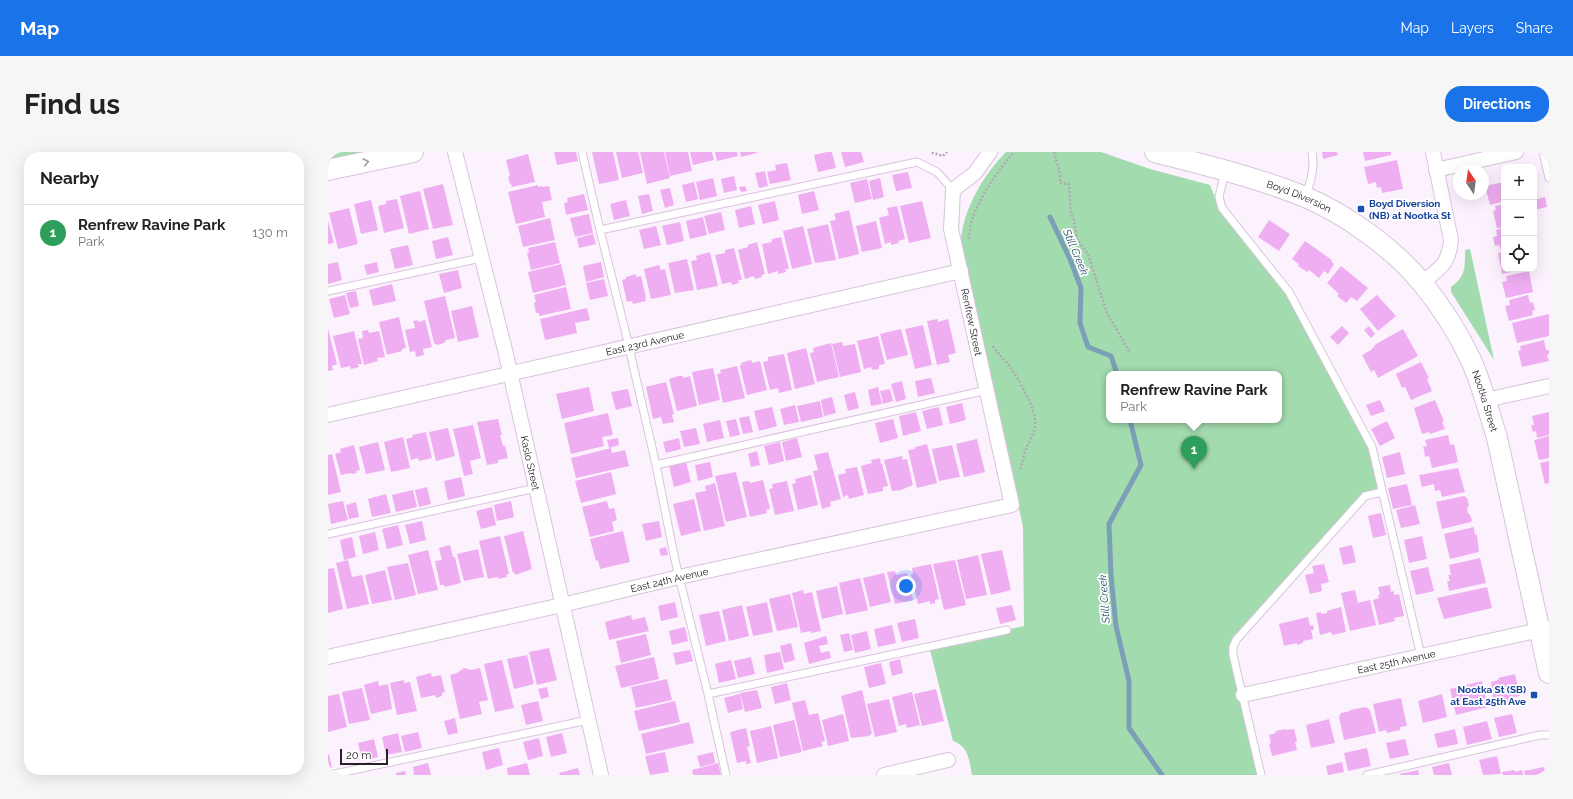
<!DOCTYPE html>
<html lang="en">
<head>
<meta charset="utf-8">
<style>
	body { margin:0; font-family:Raleway,sans-serif; background:#f6f6f6; color:#222 }
	.controls { position:absolute; right:12px; top:12px; display:grid; overflow:hidden; border-radius:8px; box-shadow:0 4px 16px #0002 }
	.controls button { width:36px; height:36px; display:grid; place-items:center; padding:0; border:0; border-bottom:1px solid #e0e0e0; background:#fff; color:#222; font:20px sans-serif }
	.compass { position:absolute; left:1125px; top:12px; width:36px; height:36px; border-radius:50%; background:#fff; box-shadow:0 4px 16px #0002; rotate:347deg }
	.scale { position:absolute; left:12px; bottom:10px; width:48px; box-sizing:border-box; padding-left:4px; border:2px solid #282029; border-top:0; font-size:11px; line-height:14px; white-space:nowrap; color:#282029; -webkit-text-stroke:3px #fff; paint-order:stroke }
	.you { position:absolute; left:578px; top:434px; width:14px; height:14px; margin:-10px; border:3px solid #fff; border-radius:50%; background:#1a73e8; box-shadow:0 0 0 6px #1a73e833 }
	.badge { display:grid; place-items:center; width:26px; height:26px; border-radius:50%; background:#1a73e8; color:#fff; font-size:13px; font-weight:700 }
	.pin { position:absolute; translate:-50% -33px; filter:drop-shadow(0 1px 2px #0008) }
	.pin::after { content:''; position:absolute; top:21px; width:14px; height:12px; background:inherit; clip-path:polygon(0 0,100% 0,50% 100%) }
	.popup { position:absolute; left:778px; top:219px; width:176px; height:52px; box-sizing:border-box; display:grid; place-content:center; border-radius:8px; background:#fff; filter:drop-shadow(0 1px 3px #0005); font-size:13px; white-space:nowrap; color:#767676 }
	.popup b { font-size:15px; color:#222 }
	.popup::after { content:''; position:absolute; left:50%; top:100%; margin-left:-8px; border:8px solid transparent; border-top-color:#fff }
	.list { margin:0; padding:0; list-style:none }
	h2 { display:flex; justify-content:space-between; align-items:center; height:52px; margin:0; padding:0 16px; font-size:17px }
	h2 small { font-size:13px; font-weight:400; color:#767676 }
	.list li { display:grid; grid-template-columns:26px 1fr auto; gap:12px; align-items:center; box-sizing:border-box; height:56px; padding:0 16px; border-top:1px solid #e0e0e0 }
	.list b { display:block; font-size:15px; white-space:nowrap }
	.list p { margin:0; font-size:13px; white-space:nowrap; color:#767676 }
	.list em { font-size:13px; font-style:normal; color:#767676 }
	.icon { flex:none; width:22px; height:22px; fill:none; stroke:currentColor; stroke-width:2; stroke-linecap:round; stroke-linejoin:round }
	.map { position:relative; flex:none; width:1221px; height:623px; overflow:hidden; border-radius:16px }
	header { display:flex; align-items:center; gap:24px; box-sizing:border-box; height:56px; padding:0 20px; background:#1a73e8; color:#fff }
	header strong { font-size:19px }
	nav { display:flex; gap:22px; margin-inline-start:auto; font-size:14px }
	.intro { display:flex; align-items:center; justify-content:space-between; box-sizing:border-box; height:96px; padding:0 24px }
	h1 { margin:0; font-size:28px }
	.button { padding:10px 18px; border-radius:16px; background:#1a73e8; color:#fff; font-size:14px; font-weight:700 }
	main { display:flex; gap:24px; padding:0 24px }
	aside { flex:1; background:#fff; border-radius:16px; box-shadow:0 4px 16px #0002 }
	.map>svg:first-child { display:block }
</style>
</head>
<body>
<header>
<strong>Map</strong>
<nav><a>Map</a><a>Layers</a><a>Share</a></nav>
</header>
<div class="intro"><h1>Find us</h1><a class="button">Directions</a></div>
<main>
<aside>
<h2>Nearby<small></small></h2>
<ul class="list">
<li><span class="badge" style="background:#2e9e5b">1</span><div><b>Renfrew Ravine Park</b><p>Park</p></div><em>130 m</em></li>
</ul>
</aside>
<div class="map">
<svg width="1221" height="623" viewBox="0 0 1221 623">
	<rect width="100%" height="100%" fill="#fbf2fd"/>
	<path fill="#a2dbae" fill-rule="evenodd" d="M3,0H44L0,10V1Z
		M678,0H773L822,17L882,33L895,65L899,62L961,140L1044,295L1054,340L1037,344L905,495L933,623H644C641,608 641,595 625,589L601,494L696,474L695,375L633,87C636,56 656,22 678,0ZM781,222H951V268H781Z
		M1142,97L1166,208L1123,140V135C1138,124 1137,115 1137,98Z"/>
	<g fill="none" stroke-linecap="round" stroke-linejoin="round">
		<path stroke="#7b9fb6" stroke-width="5" d="M722,65L742,107L753,136L752,171L760,195L783,204L789,222
			M802,268L813,313L781,372L783,423L788,474L801,529V576L834,623"/>
	</g>
	<path fill="#efaef1" d="M226,0H248L250,9L229,13Z
		M264,0H285L291,28L271,32Z
		M288,0H310L315,21L294,26Z
		M312,0H336L342,26L319,32Z
		M337,0H360L364,19L342,24Z
		M362,0H384L386,8L365,13Z
		M387,0H409L410,4L389,9Z
		M412,0H429V1L413,5Z
		M499,0H504L508,16L490,20L486,3Z
		M513,0H533L536,10L517,15Z
		M994,0H1009L1010,3L995,7Z
		M1035,0H1063V3L1037,9Z
		M200,2L207,30L184,35L183,32H182L180,25L182,24L178,8Z
		M1069,8L1075,37L1054,41L1053,35L1049,36L1048,30L1040,32L1036,15Z
		M459,11L463,28L442,32L439,20L448,18L447,13Z
		M437,19L440,34L431,36L427,21Z
		M580,20L584,36L568,39L564,23Z
		M406,24L409,38L396,41L393,27Z
		M385,26L389,44L372,48L368,30Z
		M552,26L556,45L545,48L541,29Z
		M539,27L544,47L527,51L522,31Z
		M366,30L370,47L358,50L354,33Z
		M1176,30V49L1162,53L1157,34Z
		M115,32L125,73L105,77L95,37Z
		M210,33V35L214,34L215,35L221,34L224,48L214,50L217,65L188,72L180,40Z
		M417,34L419,39L413,40L411,35Z
		M342,36L346,53L337,56L332,38Z
		M92,39L101,77L81,82L72,44Z
		M486,39L491,58L474,62L470,43Z
		M256,42L260,58L238,63L236,51L240,50L239,46Z
		M321,42L325,59L314,62L310,44Z
		M1217,45L1219,55L1206,58V48Z
		M69,47L76,76L56,81L50,54L58,52V49Z
		M43,48L50,78L33,82L26,52Z
		M298,48L302,64L286,68L282,52Z
		M447,49L451,68L435,72L430,53Z
		M594,49L603,86L581,91L572,54Z
		M1176,52V75L1169,76L1165,59L1168,58L1167,54Z
		M423,54L427,72L411,76L407,58Z
		M569,54L577,87L570,89L571,91L563,93V90L557,92L551,66L561,63L559,56Z
		M21,56L30,92L10,97L1,61Z
		M521,58L531,102L511,107L502,69L508,68L506,62Z
		M393,60L397,78L381,82L376,64Z
		M261,62L265,81L247,85L242,66Z
		M375,65L379,83L362,87L358,69Z
		M222,66L227,88L195,95L190,74Z
		M941,68L962,82L951,99L930,85Z
		M0,69L6,91L0,92Z
		M548,69L554,96L534,100L528,74Z
		M352,70L356,89L339,93L334,74Z
		M500,72L508,108L487,111L479,77Z
		M328,74L333,93L316,97L311,78Z
		M475,74L484,112L464,117L455,79Z
		M1176,76V98L1173,99L1171,93L1167,94L1165,85L1169,84L1168,78Z
		M265,82L268,92L251,96L249,86Z
		M120,85L125,103L108,107L104,89Z
		M453,85L461,117H457L458,120L450,122V119L440,122L434,92L444,90V87Z
		M977,89L1004,108L1003,109L1006,112L1000,122L996,119L991,126L981,118L979,120L970,114L971,112L964,107Z
		M227,90L232,111L203,118L199,101L201,100L200,96Z
		M429,90L437,122L434,123V125L427,127L426,124L417,127L410,98L420,95V93Z
		M80,93L85,113L67,117L62,97Z
		M406,96L414,128H410L411,131L404,133L403,130L394,132L387,103L397,101V98Z
		M382,100L390,134L369,138L363,109L369,108L368,104Z
		M1176,100V117L1193,118L1174,122L1170,101Z
		M359,107L366,138L347,141L340,111Z
		M10,110L14,128L0,132V112Z
		M49,110L51,120L39,123L36,113Z
		M273,110L276,125L258,130L255,114Z
		M233,112L238,133L205,141L200,120Z
		M331,113L333,118L337,117L343,143L323,147L316,117Z
		M1013,114L1040,136L1029,149L1023,145L1018,151L1009,144L1011,142L999,131Z
		M130,118L134,136L116,141L111,122Z
		M1201,119L1205,140L1178,146L1174,130L1179,129L1178,124Z
		M308,122V125L313,124L318,145L317,146L318,149L305,152L304,149L299,150L294,128L298,127V125Z
		M276,127L280,144L262,148L258,131Z
		M64,132L68,149L45,154L41,138Z
		M238,135L243,157L211,164V161H208L206,151L208,150L206,143Z
		M28,139L31,154L22,156L18,141Z
		M17,143L22,162L6,166L1,147Z
		M1049,143L1068,164L1050,179L1032,157Z
		M1200,143L1202,151L1205,150L1207,158L1204,159L1205,163L1181,169L1177,154L1182,153L1181,148Z
		M117,144L127,186L118,188L116,191L109,193L106,191L96,149Z
		M144,154L151,185L130,190L123,159Z
		M259,156L262,168L247,171L249,181L217,188L212,167Z
		M1221,162V184L1189,191L1184,171Z
		M71,165L78,196L74,197V199L59,203L51,170Z
		M610,167V170L620,167L628,201L620,203L622,210L609,213L599,169Z
		M90,168V170L97,168L104,195L95,197L96,203L88,205L87,199L82,200L77,178L87,176L85,169Z
		M595,173L604,213L587,217L577,177Z
		M1014,174L1021,181L1010,193L1002,185Z
		M1041,174L1047,182L1043,186L1036,178Z
		M0,177L9,212L4,214L5,218L0,219Z
		M573,177L580,203L559,208L552,182Z
		M1075,177L1090,204L1050,226L1046,218L1043,220L1034,203L1043,198L1048,192Z
		M40,178L41,181L51,179L57,205L49,206L50,209L36,213L30,187L35,186L34,179Z
		M26,179L34,212H30L31,215L23,217L22,214L13,216L5,184Z
		M550,184L557,212L551,213V217L544,218L543,215L536,217L529,189Z
		M1216,188L1218,198H1221V202L1219,203L1221,209L1194,215L1190,199L1193,198L1192,194Z
		M514,190L515,194L527,192L533,220L512,225L504,192Z
		M503,191L511,225L489,230L482,201L486,200L485,196Z
		M478,196L487,232L467,237L459,201Z
		M456,202L464,238L451,241L450,236L442,238L435,210L440,209V205Z
		M423,208L424,211L432,209L439,238L419,243L412,214L413,213V211Z
		M1093,210L1101,226L1099,227L1104,239L1083,248L1077,235L1074,236L1068,222Z
		M409,214L417,246L395,251L389,222L393,221L392,218Z
		M385,216L392,248L371,253L364,220Z
		M350,224H355V226L362,224L369,254L349,259L341,227Z
		M603,226L607,241L590,245L587,229Z
		M574,229L578,247L568,250L563,232Z
		M338,230L346,262L344,263L346,270L335,272L333,265L325,267L318,235Z
		M261,235L266,259L234,267L228,242Z
		M550,235L554,252L543,254L540,238Z
		M300,237L304,254L288,258L283,240Z
		M562,237L565,249L555,252L552,239Z
		M527,240L531,256L520,259L516,243Z
		M504,245L508,261L496,264L493,248Z
		M1052,248L1057,259L1043,264L1038,253Z
		M1107,248L1115,267L1116,269L1114,270L1117,277L1102,282L1101,280L1094,282L1086,256Z
		M492,249L495,265L473,270L469,254Z
		M634,251L638,268L622,272L618,255Z
		M467,253L471,270L456,273L452,257Z
		M444,255L449,274L431,279L426,259Z
		M611,255L615,273L599,277L594,259Z
		M588,260L593,279L575,284L571,264Z
		M1221,260V283L1209,286L1208,279L1205,280L1203,273H1206L1204,264Z
		M280,261L285,283L274,285L276,294L243,302L236,271Z
		M421,264L425,280L415,282L411,266Z
		M170,267L174,283H172L175,294H177L180,306L170,308V311L159,313L149,270Z
		M408,267L412,283L402,285L398,269Z
		M565,267L570,286L552,291L547,271Z
		M392,268L396,286L379,290L375,272Z
		M1059,269L1067,286L1052,294L1043,277Z
		M145,273L153,306L142,309L145,322L136,324L125,277Z
		M120,276L127,304L108,309L101,280Z
		M368,276L372,292L356,295L352,279Z
		M98,280L104,306L91,309L90,306L83,308L78,287L85,285L84,283Z
		M1120,283L1122,293L1126,292L1130,310L1104,316L1101,304L1097,305L1096,298L1095,295L1099,294L1097,288Z
		M1221,284V306L1211,308L1206,288Z
		M75,285L82,316L63,320L56,290Z
		M290,286L291,293L281,296L279,288Z
		M351,286L353,297L338,301L335,290Z
		M469,286L474,305L458,309L454,290Z
		M649,287L657,320L636,325L628,292Z
		M50,290L57,318L38,322L31,295Z
		M452,290L456,309L441,313L436,294Z
		M599,292L609,331L589,336L580,298L587,297V295Z
		M26,293L32,318L28,319L29,321L24,322L23,321L13,323L7,302L13,300L12,297Z
		M624,293L632,325L611,329L604,297Z
		M283,296L284,301L297,298L301,314L248,326L243,306Z
		M429,299L432,313L423,315L420,302Z
		M500,300L513,347L502,350L503,354L494,357L485,319L490,318L486,303Z
		M1072,300L1077,322L1059,326L1054,305Z
		M4,302L13,340L0,343V303Z
		M574,304L575,308L579,307L585,333L573,338L564,339L556,308Z
		M552,306L553,312H554L560,334L555,335V339L540,342L533,314L544,311L543,308Z
		M1221,309V331L1217,332L1212,311Z
		M358,310L363,330L346,335L341,314Z
		M382,310L385,325L370,329L367,313Z
		M529,315L536,343L521,347L520,343L515,345L510,323L518,321L517,317Z
		M1130,316L1137,340L1114,345L1112,338L1107,339L1106,332L1094,335L1091,323Z
		M283,320L288,342L253,351L247,329Z
		M408,320L419,365L398,370L387,324Z
		M483,323L490,353L470,358L464,332L468,331L467,327Z
		M133,325L137,344L120,348L116,329Z
		M435,328L442,357L438,358L439,361L422,365L414,330L421,329L422,331Z
		M459,329L466,359L447,363L441,337L445,336L444,332Z
		M387,331L397,374L376,379L367,341L378,339L377,334Z
		M1079,332L1084,353L1065,357L1060,336Z
		M99,335L103,352L91,355L87,338Z
		M85,338L89,355L68,360L64,343Z
		M58,342L63,361L44,365L40,347Z
		M1136,344L1139,346L1141,353L1139,356L1140,361L1142,363L1144,368L1143,370L1114,377L1108,350Z
		M366,347L373,379L353,384L345,352Z
		M15,349L20,368L3,372L0,352Z
		M183,349L186,365L169,369L166,353Z
		M279,349L281,357L286,356L289,368L284,370L286,379L262,385L254,355Z
		M28,350L31,365L21,367L18,353Z
		M1087,353L1092,372L1073,376L1068,358Z
		M164,355L168,373L153,377L148,359Z
		M1053,361L1058,383L1045,386L1040,364Z
		M94,369L98,388L82,392L77,373Z
		M331,369L334,385L318,389L314,372Z
		M70,373L75,393L59,397L54,377Z
		M1146,375L1147,383L1149,382L1151,400L1122,407L1116,382Z
		M195,379L204,417L187,423V421H185L176,384Z
		M295,379L302,410L272,417L270,408L268,409L262,387Z
		M47,380L51,398L35,402L31,384Z
		M172,384L181,422L178,423L179,425L170,427V425L160,427L151,389Z
		M1094,384L1099,407L1081,411L1076,388Z
		M24,385L28,405L16,408L12,388Z
		M122,393L125,405H127L133,431L117,435L116,433H112L107,409L114,408L111,396Z
		M1024,393L1028,410L1015,413L1011,396Z
		M338,395L340,403L333,404L331,397Z
		M150,397L156,425L136,429L129,402Z
		M100,398L110,438L90,442L80,403Z
		M674,398L683,438L663,443L653,402Z
		M650,403L659,443L638,447L629,408Z
		M1152,406L1158,431L1121,439L1119,429H1122L1120,423H1123L1121,413Z
		M20,408L24,425L34,423L41,452L19,457L8,411Z
		M627,408L638,453L616,458L605,412Z
		M80,411L88,443L67,448L59,415Z
		M603,412L611,447L607,448V451L602,452V449L590,452L583,422H585L584,416Z
		M996,412L1001,430L993,432L994,439L982,442L977,423L986,421L984,414Z
		M1100,415L1106,439L1088,443L1082,419Z
		M6,416L15,457L0,461V417Z
		M57,418L64,448L44,452L37,423Z
		M567,419L568,423L579,421L585,448L567,452L559,420Z
		M556,421L563,450L542,455L535,426Z
		M532,426L540,458L518,463L511,431Z
		M1062,433L1063,440L1066,439V443L1071,442L1076,464L1066,466L1067,469L1051,473L1045,448L1051,446L1050,443L1052,442L1050,435Z
		M509,434L515,462L494,467L488,439Z
		M1159,435L1164,456L1116,467L1109,446Z
		M475,438L476,442L484,440L493,479L483,481V479L473,481L464,441Z
		M1027,438L1030,451L1042,448L1048,473L1022,479L1013,441Z
		M462,442L470,475L449,479L441,447Z
		M347,450L350,465L333,469L330,454Z
		M439,450L445,480L425,484L418,455Z
		M414,453L421,484L401,489L394,458Z
		M684,453L688,468L672,472L668,456Z
		M1013,455L1018,480L1004,483L1003,480L992,483L988,461L993,460V462L999,461V459Z
		M391,459L398,489L378,494L371,463Z
		M303,463L304,468L317,465L321,479L281,488L277,470Z
		M980,465L982,474L985,473L986,478H983L985,487L975,489V491L969,493V491L956,494L951,472Z
		M587,467L591,486L574,490L569,471Z
		M564,473L568,491L550,495L546,477Z
		M357,475L360,489L344,493L341,479Z
		M539,479L543,497L527,501L523,483Z
		M521,481L525,498L516,500L512,483Z
		M318,482L323,503L293,511L288,489Z
		M498,484L500,492L491,494L493,501L501,499L503,506L481,512L476,491Z
		M463,491L467,508L456,511L452,494Z
		M221,496L229,528L209,533L201,500Z
		M362,498L365,509L348,513L345,501Z
		M452,500L456,517L439,521L436,503Z
		M199,503L206,532L186,537L179,507Z
		M326,505L331,527L293,536L287,514Z
		M423,505L427,522L410,526L406,509Z
		M572,507L575,521L564,524L561,510Z
		M174,508L186,556L167,560L156,512Z
		M403,508L408,527L391,531L387,512Z
		M553,511L558,532L541,536L536,515Z
		M136,516L143,518L152,516L160,548L151,550L154,562L132,567L122,523L129,521Z
		M103,521L104,525L113,523L117,540L114,541V544L108,546L107,543L93,546L88,525Z
		M1187,522L1192,544L1186,545V548L1182,550L1166,554L1163,530L1171,528L1170,526Z
		M339,527L344,548L308,556L303,535Z
		M76,528V531L82,530L89,559L69,563L62,531Z
		M50,529L51,534L60,532L64,557L43,562L36,533Z
		M1154,529L1160,555L1128,563L1122,537Z
		M459,531L463,548L447,552L443,535Z
		M219,535L221,545L213,547L210,537Z
		M34,536L42,568L21,572L14,540Z
		M608,537L616,569L594,574L586,542Z
		M429,538L434,556L417,560L412,541Z
		M534,538L544,581L541,584L523,586L513,544Z
		M584,540L592,573L579,576L578,572L571,574L564,545Z
		M11,542L19,575L0,580V544Z
		M412,542L415,557L400,561L396,546Z
		M1114,542L1119,565L1095,571L1090,549Z
		M1073,546L1079,574L1072,575V578L1059,581L1058,578L1051,580L1045,552Z
		M561,547L569,580L547,585L539,552Z
		M477,548L481,563L490,561L497,589L493,590L495,594L475,599L464,551Z
		M210,549L215,569L198,573L193,553Z
		M347,549L352,570L311,579L306,559Z
		M1038,555L1042,558L1048,581L1016,588L1011,565L1013,561L1022,559V558Z
		M515,562L521,589L500,594L494,568Z
		M1184,562L1189,581L1171,585L1166,566Z
		M127,566L130,581L120,583L116,569Z
		M1001,567L1007,591L983,596L978,573Z
		M466,568L474,600L452,605L445,573Z
		M1159,569L1164,587L1139,593L1135,575Z
		M361,570L366,591L318,602L313,582Z
		M443,574L450,606L429,611L422,579Z
		M418,576L422,594L419,595L423,611L418,612V609L409,611L402,580Z
		M958,577L959,578L966,577L969,589L967,590L969,598L944,604L941,592L943,591L941,583L948,581L947,579Z
		M1127,577L1130,592L1110,596L1106,582Z
		M90,580L94,596L77,600L73,584Z
		M70,581L74,600L58,603L54,585Z
		M234,581L239,601L223,605L218,585Z
		M211,586L215,604L200,608L195,590Z
		M46,587L50,605L34,609L30,591Z
		M1077,587L1081,603L1062,607L1058,591Z
		M171,596L175,613L158,618L154,600Z
		M1039,596L1043,614L1020,619L1016,601Z
		M337,600L341,620L322,623L317,604Z
		M385,600L387,611L372,615L369,604Z
		M1,602L4,616L0,617V603Z
		M1169,604L1173,622L1155,623L1151,608Z
		M1014,610L1016,620L1000,623L998,614Z
		M100,611L103,623H86L85,615Z
		M199,611L202,623H180L179,616Z
		M390,611L393,623H365L364,618Z
		M1121,611L1124,623H1106L1104,615Z
		M1216,615L1218,623H1197L1196,619Z
		M250,616L252,623H232L231,621Z
		M1090,618L1091,623H1072L1071,622Z
		M1187,618V620L1194,618L1195,623H1175L1174,620Z
		M77,619L78,623H68V621Z"/>
	<g fill="none" stroke-linecap="round" stroke-linejoin="round">
		<defs>
			<path id="lane" d="M254,0L272,78L297,178L328,313L347,408L380,542L398,623
				M1215,0L1221,26
				M897,19L891,45L894,56L961,140L1044,295L1093,504
				M977,44C984,29 987,16 984,0
				M272,78L589,10L609,20L625,38
				M0,139L153,106
				M328,313L659,238
				M0,382L208,336
				M380,542L679,478
				M2,623L260,568
				M933,623L905,503V495L908,488L1037,344L1054,340
				M1039,623L1212,583H1221"/>
			<g id="street">
				<path id="s1" d="M127,0L177,198L273,623"/>
				<path d="M1108,18L1188,0"/>
				<path d="M1094,131C1112,116 1121,112 1123,88L1105,0"/>
				<path d="M1158,248L1221,234"/>
				<path id="s2" d="M0,263L633,119"/>
				<path id="s3" d="M0,505L234,453L351,425L684,353L623,77L625,38L647,21L662,0"/>
				<path id="s4" d="M915,543L1221,476"/>
				<path d="M556,623L620,608"/>
			</g>
			<g id="secondary">
				<path id="s5" d="M827,0C877,13 927,25 975,44C1018,62 1065,96 1094,131C1114,155 1130,181 1143,208C1154,233 1161,260 1169,286L1221,521"/>
				<path d="M0,18L85,0"/>
			</g>
		</defs>
		<use href="#lane" stroke="#d9c3dd" stroke-width="9"/>
		<use href="#street" stroke="#d9c3dd" stroke-width="16"/>
		<use href="#secondary" stroke="#d9c3dd" stroke-width="22"/>
		<path stroke="#b0a8b2" stroke-width="2.5" stroke-dasharray="2 2" stroke-linecap="butt" d="M604,0L605,1L615,4L619,0
			M726,0L732,22V31L741,32L743,62L746,68L749,88L760,102L779,161L802,201
			M641,87C642,80 642,72 645,65C654,41 669,20 686,0
			M665,194C669,201 674,205 679,211C688,222 709,258 707,272C707,283 700,290 697,300C695,306 694,312 692,318"/>
		<use href="#lane" stroke="#fff" stroke-width="7"/>
		<use href="#street" stroke="#fff" stroke-width="14"/>
		<use href="#secondary" stroke="#fff" stroke-width="20"/>
	</g>
	<defs><path id="oneway-chevron" d="M-2-3.5L2.5 0L-2 3.5" fill="none" stroke-width="1.6" stroke-linecap="round" stroke-linejoin="round"/></defs>
	<use stroke="#9e9b9f" href="#oneway-chevron" transform="translate(38 10) rotate(-12)"/>
	<g fill="#1a4fb4" stroke="#fff" stroke-width="1.5">
		<rect x="1029" y="53" width="8" height="8" rx="2"/>
		<rect x="1202" y="539" width="8" height="8" rx="2"/>
	</g>
	<g text-anchor="middle" stroke-width="3.5" stroke-linejoin="round" paint-order="stroke">
		<g font-size="10" fill="#282029" stroke="#fff">
			<text dy="4" stroke="none"><textPath href="#s5" startOffset="151">Boyd Diversion</textPath></text>
			<text transform="translate(644 170) rotate(78)" y="4">Renfrew Street</text>
			<text dy="4" stroke="none"><textPath href="#s2" startOffset="325">East 23rd Avenue</textPath></text>
			<text dy="4" stroke="none"><textPath href="#s5" startOffset="438">Nootka Street</textPath></text>
			<text dy="4" stroke="none"><textPath href="#s1" startOffset="320">Kaslo Street</textPath></text>
			<text dy="4" stroke="none"><textPath href="#s3" startOffset="350">East 24th Avenue</textPath></text>
			<text dy="4" stroke="none"><textPath href="#s4" startOffset="157">East 25th Avenue</textPath></text>
		</g>
		<g font-size="10" font-weight="bold" fill="#164399" stroke="#fff" text-anchor="start">
			<text x="1041" y="55">Boyd Diversion<tspan x="1041" dy="12">(NB) at Nootka St</tspan></text>
			<text x="1198" y="541" text-anchor="end">Nootka St (SB)<tspan x="1198" dy="12">at East 25th Ave</tspan></text>
		</g>
		<g font-size="11" font-style="italic" fill="#295368" stroke="#fff">
			<text transform="translate(748 100) rotate(67)" y="4">Still Creek</text>
			<text transform="translate(776 447) rotate(-94)" y="4">Still Creek</text>
		</g>
	</g>
</svg>
<div class="controls">
<button>+</button>
<button>−</button>
<button><svg class="icon" aria-label="locate" viewBox="0 0 24 24"><circle cx="12" cy="12" r="6"/><path d="M12 2v4M12 18v4M2 12h4M18 12h4"/></svg></button>
</div>
<svg class="compass" viewBox="-18 -18 36 36"><path d="M0-13l5 13h-10z" fill="#e53935"/><path d="M0 13l5-13h-10z" fill="#767676"/></svg>
<div class="scale">20 m</div>
<div class="you"></div>
<div class="pin badge" style="left:866px;top:317px;background:#2e9e5b">1</div>
<div class="popup"><b>Renfrew Ravine Park</b>Park</div>
</div>
</main>
</body>
</html>
